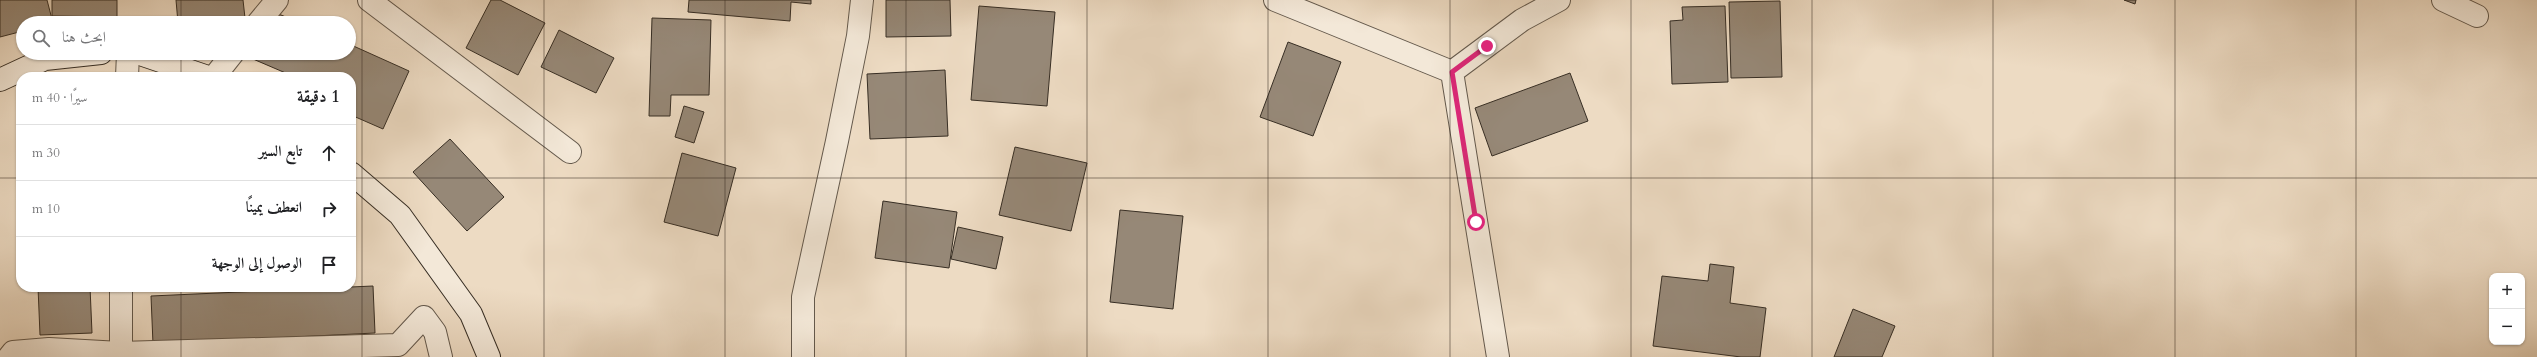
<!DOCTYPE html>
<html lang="ar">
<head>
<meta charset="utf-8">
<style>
	body { margin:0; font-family:Cardo,Amiri,serif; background:#f6f6f6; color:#202124; direction:rtl }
	.controls { position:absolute; right:12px; bottom:12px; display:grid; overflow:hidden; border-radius:8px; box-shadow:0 1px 3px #0004 }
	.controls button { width:36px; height:36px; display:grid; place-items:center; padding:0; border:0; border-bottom:1px solid #e0e0e0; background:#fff; color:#202124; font:20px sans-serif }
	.stop { position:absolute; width:12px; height:12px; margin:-9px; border:3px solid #db2777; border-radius:50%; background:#fff }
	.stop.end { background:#db2777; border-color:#fff; box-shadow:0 1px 4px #0008 }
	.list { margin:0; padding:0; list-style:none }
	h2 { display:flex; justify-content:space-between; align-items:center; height:52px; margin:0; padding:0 16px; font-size:17px }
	h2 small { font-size:13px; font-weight:400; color:#757577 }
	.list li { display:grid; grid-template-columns:26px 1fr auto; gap:12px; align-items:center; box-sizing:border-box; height:56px; padding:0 16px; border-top:1px solid #e0e0e0 }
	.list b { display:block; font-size:15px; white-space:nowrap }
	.list em { font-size:13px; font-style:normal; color:#757577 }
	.icon { flex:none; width:22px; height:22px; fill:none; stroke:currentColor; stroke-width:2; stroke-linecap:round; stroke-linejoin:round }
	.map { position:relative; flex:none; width:2537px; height:357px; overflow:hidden; direction:ltr }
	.search { position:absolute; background:#fff; box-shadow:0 1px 3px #0004; left:16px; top:16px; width:340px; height:44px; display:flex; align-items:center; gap:10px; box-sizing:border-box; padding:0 14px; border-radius:22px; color:#757577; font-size:15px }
	.panel { position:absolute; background:#fff; box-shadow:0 1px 3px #0004; left:16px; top:72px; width:340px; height:220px; border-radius:16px; direction:rtl }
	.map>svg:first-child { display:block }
</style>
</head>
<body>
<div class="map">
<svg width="2537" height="357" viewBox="0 0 2537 357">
	<rect width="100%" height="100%" fill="#eddbc3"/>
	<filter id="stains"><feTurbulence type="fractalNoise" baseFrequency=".005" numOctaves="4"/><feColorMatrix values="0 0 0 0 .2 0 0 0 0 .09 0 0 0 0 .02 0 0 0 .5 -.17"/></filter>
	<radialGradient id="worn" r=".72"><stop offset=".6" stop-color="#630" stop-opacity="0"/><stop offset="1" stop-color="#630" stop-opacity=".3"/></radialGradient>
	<path fill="#968877" stroke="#372e24" d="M0,0H47L53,23H23V31L0,37Z
		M52,0H117V17L52,16Z
		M176,0H243L245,18L178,23Z
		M491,0H500L545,23L518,75L466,48Z
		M689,0H811V4L791,2L790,21L688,12Z
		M886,0H950L951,36L886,37Z
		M2124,0H2136L2135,4Z
		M1780,1L1782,77L1731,78L1729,2Z
		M979,6L1055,12L1047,106L971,100Z
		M1725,6L1728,82L1672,84L1670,21L1683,20L1682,7Z
		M274,12L300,23H269Z
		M652,18L711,20L709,95H671L670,116H649Z
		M559,30L614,58L596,93L541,67Z
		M1288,42L1341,62L1313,136L1260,117Z
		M349,44L409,71L383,129L351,115V77H295L253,59L256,53H349Z
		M945,70L948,136L870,139L867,74Z
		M1570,73L1588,121L1492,156L1475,108Z
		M684,106L704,112L694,143L675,137Z
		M450,139L504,197L467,231L413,172Z
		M1015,147L1087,163L1071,231L999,215Z
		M682,153L736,168L718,236L664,222Z
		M883,201L957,212L949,268L875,258Z
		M1120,210L1183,216L1173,309L1110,302Z
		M958,227L1003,237L996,269L951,259Z
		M1710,264L1734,267L1730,303L1766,308L1760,357H1741L1653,346L1662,276L1708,281Z
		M373,286L375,333L153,344L151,296Z
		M38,287H90L92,333L40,335Z
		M1853,309L1895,326L1882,357H1834Z"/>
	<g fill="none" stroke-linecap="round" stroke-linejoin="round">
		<defs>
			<path id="minor" d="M369,0L570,152
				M1275,0L1452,72L1498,357
				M2443,0L2477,16
				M258,23L277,0
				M1452,72L1522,20L1559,0
				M127,77L128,53
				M214,77L233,53
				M9,357L13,352L49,349L120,353L398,345L424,317L435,332L441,357
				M121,357V287
				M803,357V297L837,141L858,36L862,0"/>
			<path id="secondary" d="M137,53L208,77
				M0,80L45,59L101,53
				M351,173L400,215L471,314L489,357"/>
		</defs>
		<use href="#minor" stroke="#64594c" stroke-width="24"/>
		<use href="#secondary" stroke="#372e24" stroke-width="24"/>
		<use href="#minor" stroke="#f3e8d8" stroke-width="22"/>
		<use href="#secondary" stroke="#f3e8d8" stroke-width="22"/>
	</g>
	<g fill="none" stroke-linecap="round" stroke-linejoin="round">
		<path stroke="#db2777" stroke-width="5" d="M1476,222L1452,72L1487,46"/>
	</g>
	<path fill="none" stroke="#372e24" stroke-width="1" stroke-opacity="0.55" d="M181,0V23M362,0V357M544,0V357M725,0V357M906,0V357M1087,0V357M1268,0V357M1450,0V357M1631,0V357M1812,0V357M1993,0V357M2175,0V357M2356,0V357M181,53V77M0,178H21M351,178H2537M181,287V357"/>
	<rect width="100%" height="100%" filter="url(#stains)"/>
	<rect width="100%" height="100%" fill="url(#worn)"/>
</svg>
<div class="controls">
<button>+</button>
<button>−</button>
</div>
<div class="stop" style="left:1476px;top:222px"></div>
<div class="stop end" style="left:1487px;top:46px"></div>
<div class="search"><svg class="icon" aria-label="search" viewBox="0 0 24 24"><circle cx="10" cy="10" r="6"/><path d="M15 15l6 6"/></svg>ابحث هنا</div>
<section class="panel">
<h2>1 دقيقة<small>سيرًا · 40 m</small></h2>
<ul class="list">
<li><svg class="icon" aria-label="ahead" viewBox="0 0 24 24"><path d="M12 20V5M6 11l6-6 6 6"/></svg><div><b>تابع السير</b></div><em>30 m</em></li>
<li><svg class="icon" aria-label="right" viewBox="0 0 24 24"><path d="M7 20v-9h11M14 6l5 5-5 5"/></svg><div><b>انعطف يمينًا</b></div><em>10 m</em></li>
<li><svg class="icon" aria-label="arrive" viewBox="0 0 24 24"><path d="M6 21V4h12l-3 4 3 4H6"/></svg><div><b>الوصول إلى الوجهة</b></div></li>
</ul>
</section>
</div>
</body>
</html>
